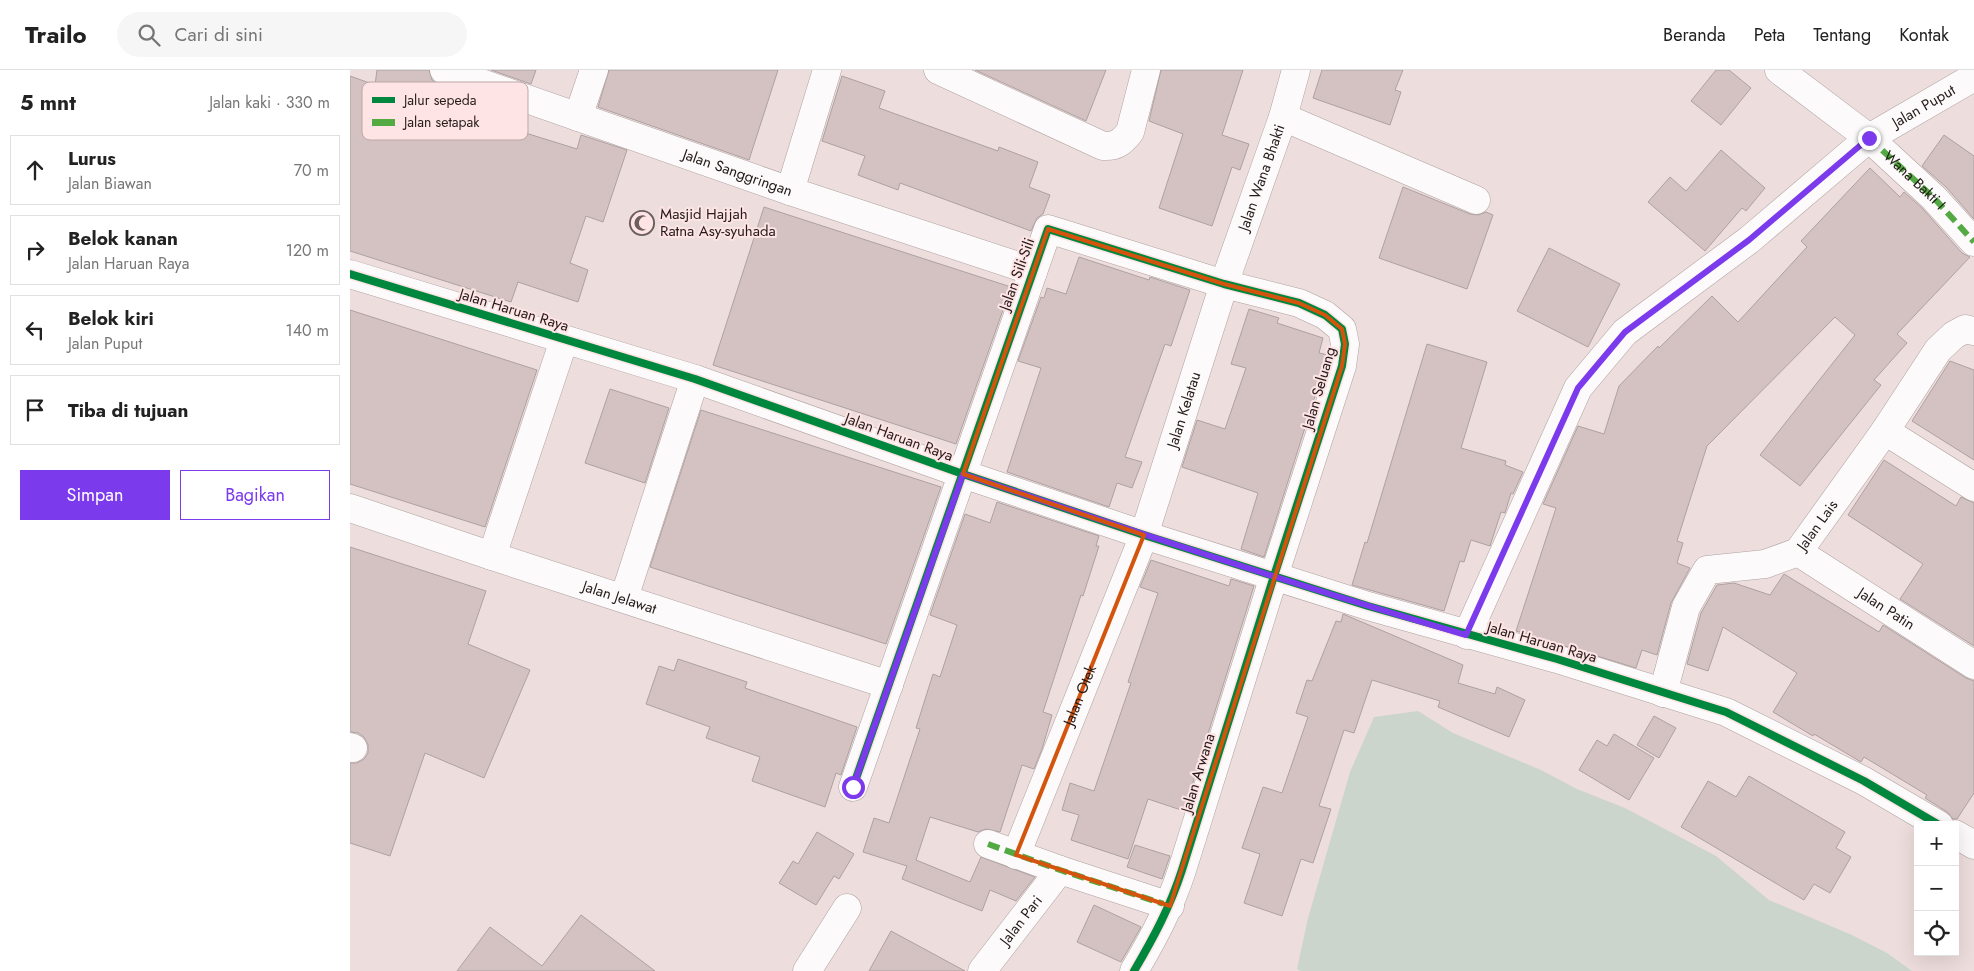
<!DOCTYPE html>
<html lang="id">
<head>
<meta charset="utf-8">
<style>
	body { margin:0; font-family:Jost,sans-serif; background:#f6f6f6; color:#222 }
	.controls { position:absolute; right:15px; bottom:15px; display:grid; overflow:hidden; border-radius:0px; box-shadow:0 5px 20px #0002 }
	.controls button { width:45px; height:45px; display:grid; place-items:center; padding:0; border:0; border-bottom:1px solid #e0e0e0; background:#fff; color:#222; font:25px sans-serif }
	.stop { position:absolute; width:15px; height:15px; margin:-11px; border:4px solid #7c3aed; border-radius:50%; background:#fff }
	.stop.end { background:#7c3aed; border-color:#fff; box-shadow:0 1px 5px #0008 }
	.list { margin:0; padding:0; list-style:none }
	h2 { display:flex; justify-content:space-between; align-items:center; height:65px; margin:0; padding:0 20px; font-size:21px }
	h2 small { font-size:16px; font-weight:400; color:#767676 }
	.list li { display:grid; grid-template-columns:32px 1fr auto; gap:15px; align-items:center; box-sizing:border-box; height:70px; margin:0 10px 10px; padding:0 10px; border:1px solid #e0e0e0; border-radius:0px }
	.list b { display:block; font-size:19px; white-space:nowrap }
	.list p { margin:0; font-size:16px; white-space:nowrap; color:#767676 }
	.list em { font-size:16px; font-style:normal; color:#767676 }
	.actions { display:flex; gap:10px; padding:15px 20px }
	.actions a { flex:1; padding:11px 0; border:1px solid #7c3aed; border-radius:0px; text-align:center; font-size:18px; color:#7c3aed }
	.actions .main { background:#7c3aed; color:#fff }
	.icon { flex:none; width:28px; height:28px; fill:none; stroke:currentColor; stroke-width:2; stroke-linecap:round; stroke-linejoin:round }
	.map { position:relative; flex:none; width:1624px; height:901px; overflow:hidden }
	header { display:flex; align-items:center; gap:30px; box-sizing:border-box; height:70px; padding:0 25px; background:#fff; border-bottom:1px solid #e0e0e0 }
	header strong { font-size:24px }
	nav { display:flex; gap:28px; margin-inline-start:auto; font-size:18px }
	.search { width:350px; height:45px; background:#f6f6f6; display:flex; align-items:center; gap:12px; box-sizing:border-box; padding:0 18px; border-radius:28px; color:#767676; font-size:19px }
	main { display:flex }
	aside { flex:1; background:#fff }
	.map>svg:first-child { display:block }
</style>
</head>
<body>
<header>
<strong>Trailo</strong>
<div class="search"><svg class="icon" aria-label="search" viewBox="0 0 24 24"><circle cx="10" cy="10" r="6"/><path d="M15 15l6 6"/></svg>Cari di sini</div>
<nav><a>Beranda</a><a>Peta</a><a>Tentang</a><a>Kontak</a></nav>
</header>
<main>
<aside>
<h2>5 mnt<small>Jalan kaki · 330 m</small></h2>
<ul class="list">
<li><svg class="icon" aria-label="ahead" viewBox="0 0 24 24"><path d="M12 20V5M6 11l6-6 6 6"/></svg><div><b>Lurus</b><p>Jalan Biawan</p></div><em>70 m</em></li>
<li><svg class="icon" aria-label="right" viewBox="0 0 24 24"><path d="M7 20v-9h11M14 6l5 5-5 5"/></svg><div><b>Belok kanan</b><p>Jalan Haruan Raya</p></div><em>120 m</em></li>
<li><svg class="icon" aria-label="left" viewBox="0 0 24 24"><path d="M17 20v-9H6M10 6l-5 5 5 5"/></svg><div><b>Belok kiri</b><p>Jalan Puput</p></div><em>140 m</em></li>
<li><svg class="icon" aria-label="arrive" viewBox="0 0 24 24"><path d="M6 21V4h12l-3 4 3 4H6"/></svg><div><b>Tiba di tujuan</b></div></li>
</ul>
<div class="actions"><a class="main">Simpan</a><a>Bagikan</a></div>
</aside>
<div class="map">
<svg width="1624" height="901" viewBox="0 0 1624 901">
	<rect width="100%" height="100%" fill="#edd"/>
	<path fill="#ccd5cb" d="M1068,641L1103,663L1191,700L1227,719L1275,738L1366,786L1419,830L1502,865L1537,883L1562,901H951L947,899L958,848L1000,702L1024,647Z"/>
	<path fill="#d4c2c2" stroke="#aea1a1" d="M27,0H79L82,10L89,15L172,44L166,60L227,79L231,65L277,80L253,152L236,146L220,193L238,200L228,232L168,212L161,232L0,181V6L25,15Z
		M141,0H186L181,14Z
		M259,0H428L399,90L248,37Z
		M625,0H756L736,51Z
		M811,0H893L872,65L899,74L890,100L882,97L862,156L809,138L833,64L799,51Z
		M972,0H1053L1045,20L1051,22L1040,55L963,28Z
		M1366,0H1379L1401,18L1371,55L1341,31Z
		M492,6L535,21L529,38L648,81L649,77L688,92L679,117L700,125L693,144L687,148L681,161L550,113L548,120L508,105L515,86L472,71Z
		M1594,65L1624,86V149L1596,117L1572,96Z
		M1371,80L1415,118L1396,141L1392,138L1355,181L1298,132L1320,107L1336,121Z
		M1520,98L1550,127L1554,122L1573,139L1612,183L1620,187L1547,264L1557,273L1524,310L1531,315L1450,416L1410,385L1505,265L1485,247L1357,376L1327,471L1333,473L1327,493L1340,498L1321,533L1307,585L1292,580L1286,598L1166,561L1206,438L1193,434L1228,356L1254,364L1269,316L1308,276L1309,278L1362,226L1388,252L1457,177L1451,171Z
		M1053,117L1120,144L1128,145L1136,142L1143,145L1117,219L1029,188Z
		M414,137L661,217L606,374L363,295Z
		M1199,178L1270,214L1238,277L1167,241Z
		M729,187L799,210L800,207L840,220L821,276L815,274L775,387L792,392L782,418L767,413L759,437L657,402L691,298L668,291L691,227L694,228L697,218L716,224Z
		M899,239L929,248L927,253L973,268L969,283L978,285L914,487L891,479L908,423L832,397L847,350L875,359L896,298L881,294Z
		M0,240L187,300L135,457L0,414Z
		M1077,274L1137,292L1111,378L1156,391L1155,395L1173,402L1163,424L1161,423L1155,443L1151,442L1140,476L1121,470L1114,492L1110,491L1094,541L1002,515L1015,472L1017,473Z
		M1600,291L1624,300V390L1562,351Z
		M260,319L319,338L295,413L235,393Z
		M351,340L591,417L536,574L300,497Z
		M1534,390L1606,436L1611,427L1624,433V576L1550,529L1573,494L1498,445Z
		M647,432L749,466L746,476H749L733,526L731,525L693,642L702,645L692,679L684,699L672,695L650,762L636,759L628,762L580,747L566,790L620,812L631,787L685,807L666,831L640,820L632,841L552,809L557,796L513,782L524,748L539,753L570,659L566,658L583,604L590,607L607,555L580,545L615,444L640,453Z
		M0,477L136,521L118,574L180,600L134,708L75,683L40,786L0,773V693H7L14,689L18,683V675L14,667L8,663L0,662Z
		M801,490L879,516L881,509L904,516L834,741L798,729L778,789L721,770L729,745L712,740L720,713L744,721L781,613L778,612L808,523L790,517Z
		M1434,504L1529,562L1533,555L1616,608L1624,611V723L1607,749H1603L1597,742L1575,728L1577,725L1514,687L1511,692L1464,664L1463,666L1423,642L1447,603L1373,557L1358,601L1337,594L1351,543L1367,515L1384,513L1420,525Z
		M993,544L1113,595L1108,613L1145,624L1147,617L1175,630L1159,667L1088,637L1090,631L1022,610L1004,663L994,660L969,736L981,739L963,793L951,789L932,846L894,833L910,784L892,778L913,717L932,723L958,647L946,643L957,610L962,611L986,551L991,552Z
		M328,589L397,612L395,618L507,657L491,705L486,703L475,737L402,711L410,687L356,668L360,657L296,634L309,596L324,601Z
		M1304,646L1326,658L1309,688L1287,675Z
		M1264,664L1304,688L1279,730L1229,700L1247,670L1257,676Z
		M1399,706L1495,762L1486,778L1501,787L1480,823L1464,814L1454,830L1331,757L1358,711L1386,727Z
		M467,762L504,784L489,809L484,806L466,835L429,813L443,791L448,794Z
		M785,775L820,786L812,809L777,797Z
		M744,835L791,857L771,892L727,872Z
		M231,845L305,901H107L140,857L192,896Z
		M541,861L615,901H519Z"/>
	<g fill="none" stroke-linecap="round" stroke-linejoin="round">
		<defs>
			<g id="street">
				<path id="s1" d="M94,0L440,121L683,201"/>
				<path d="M588,0L753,76C766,77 772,72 780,62L796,0"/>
				<path id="s2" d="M1429,0L1519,68L1584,128L1624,172"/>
				<path d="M228,47L244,0"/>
				<path d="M933,47L1126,130"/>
				<path d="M440,121L477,0"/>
				<path d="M0,204L345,309L613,404L794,465L1018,536L1207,589L1376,642L1514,711L1589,755"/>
				<path d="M1535,361L1624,417"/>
				<path id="s3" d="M0,438L142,486L539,615"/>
				<path id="s4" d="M1448,482L1624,595"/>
				<path d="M142,486L214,270"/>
				<path d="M274,528L345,309"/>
				<path id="s5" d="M1117,565L1228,318L1275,262L1399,170L1519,68L1624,7"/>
				<path id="s6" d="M1313,623L1336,537L1357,500L1415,494L1448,482L1535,361L1588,280L1604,265L1615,259L1624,261"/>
				<path d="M0,677L3,678"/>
				<path d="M503,717L698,159L874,214L949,233L975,245L992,259L995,274L992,296L924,506L832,800C820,837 804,867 784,901"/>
				<path d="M1605,764L1624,775"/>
				<path d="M638,774L710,800L820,836"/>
				<path id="s7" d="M666,785L794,465L874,214L933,47L946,0"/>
				<path d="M457,901L497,838"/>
				<path id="s8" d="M632,901L710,800"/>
			</g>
		</defs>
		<use href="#street" stroke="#afa2a2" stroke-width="29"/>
		<use href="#street" stroke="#fcfafa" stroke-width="28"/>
		<path stroke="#53a942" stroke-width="6" stroke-dasharray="12 6" stroke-linecap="butt" d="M1519,68L1584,128L1624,172
			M638,774L710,800L820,836"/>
		<defs>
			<path id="cycleway" d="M0,204L345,309L613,404L794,465L1018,536L1207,589L1376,642L1514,711L1589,755
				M503,717L698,159L874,214L949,233L975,245L992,259L995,274L992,296L924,506L832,800C820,837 804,867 784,901"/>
		</defs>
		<use href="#cycleway" stroke="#fee4e4" stroke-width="11"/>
		<use href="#cycleway" stroke="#00873e" stroke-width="8"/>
	</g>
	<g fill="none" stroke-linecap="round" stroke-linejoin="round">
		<path stroke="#7c3aed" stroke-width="6" d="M503,717L613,404C780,460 947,516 1116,565L1228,318L1275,262L1399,170L1519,68"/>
	</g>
	<path fill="none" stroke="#d4530d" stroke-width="4" stroke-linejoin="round" d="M698,159L874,214L949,233L975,245L992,259L995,274L992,296L820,836L666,785L794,465L613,404Z"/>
	<defs>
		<symbol id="mosque-ring" viewBox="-11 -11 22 22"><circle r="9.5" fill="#fee4e4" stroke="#6b5e5e" stroke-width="1.5"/><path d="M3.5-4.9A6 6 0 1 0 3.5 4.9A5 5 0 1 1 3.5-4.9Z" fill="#6b5e5e"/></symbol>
	</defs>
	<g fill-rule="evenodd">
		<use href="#mosque-ring" x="278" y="139" width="28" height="28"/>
	</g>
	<g text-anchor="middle" stroke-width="4" stroke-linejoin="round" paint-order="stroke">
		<g font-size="15" fill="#251a1a" stroke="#fee4e4">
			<text dy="5" stroke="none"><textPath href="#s5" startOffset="719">Jalan Puput</textPath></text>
			<text dy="5" stroke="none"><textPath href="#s1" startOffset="311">Jalan Sanggringan</textPath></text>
			<text dy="5" stroke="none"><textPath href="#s7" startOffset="721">Jalan Wana Bhakti</textPath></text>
			<text dy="5" stroke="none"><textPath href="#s2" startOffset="175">Wana Bakti I</textPath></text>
			<text transform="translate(667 204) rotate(-70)" y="5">Jalan Sili-Sili</text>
			<text transform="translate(164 240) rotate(17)" y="5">Jalan Haruan Raya</text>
			<text transform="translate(969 318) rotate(-74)" y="5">Jalan Seluang</text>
			<text dy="5" stroke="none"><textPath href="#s7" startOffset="476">Jalan Kelatau</textPath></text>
			<text transform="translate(549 367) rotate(20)" y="5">Jalan Haruan Raya</text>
			<text dy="5" stroke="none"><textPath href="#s6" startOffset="258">Jalan Lais</textPath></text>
			<text dy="5" stroke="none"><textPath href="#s3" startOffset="284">Jalan Jelawat</textPath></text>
			<text dy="5" stroke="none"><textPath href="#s4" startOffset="105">Jalan Patin</textPath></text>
			<text transform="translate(1192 572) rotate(16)" y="5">Jalan Haruan Raya</text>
			<text dy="5" stroke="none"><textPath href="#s7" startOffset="172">Jalan Otek</textPath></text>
			<text transform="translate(848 703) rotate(-73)" y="5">Jalan Arwana</text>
			<text dy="5" stroke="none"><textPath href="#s8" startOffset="64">Jalan Pari</textPath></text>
		</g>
		<g font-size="15" fill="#251a1a" stroke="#fee4e4" text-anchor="start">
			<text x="310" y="149">Masjid Hajjah<tspan x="310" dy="17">Ratna Asy-syuhada</tspan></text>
		</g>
	</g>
	<rect x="12" y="12" width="166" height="58" rx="8" fill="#fee4e4" stroke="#bda7a7" stroke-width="1"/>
	<rect x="22" y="27" width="23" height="6" fill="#00873e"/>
	<rect x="22" y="49" width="23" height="7" fill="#53a942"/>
	<g font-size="14" fill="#251a1a">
		<text x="54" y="35">Jalur sepeda</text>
		<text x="54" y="57">Jalan setapak</text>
	</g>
</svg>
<div class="controls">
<button>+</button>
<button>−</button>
<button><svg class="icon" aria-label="locate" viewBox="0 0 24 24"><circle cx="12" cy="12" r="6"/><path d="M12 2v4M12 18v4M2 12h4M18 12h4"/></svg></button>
</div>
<div class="stop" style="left:503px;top:717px"></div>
<div class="stop end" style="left:1519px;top:68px"></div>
</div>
</main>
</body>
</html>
